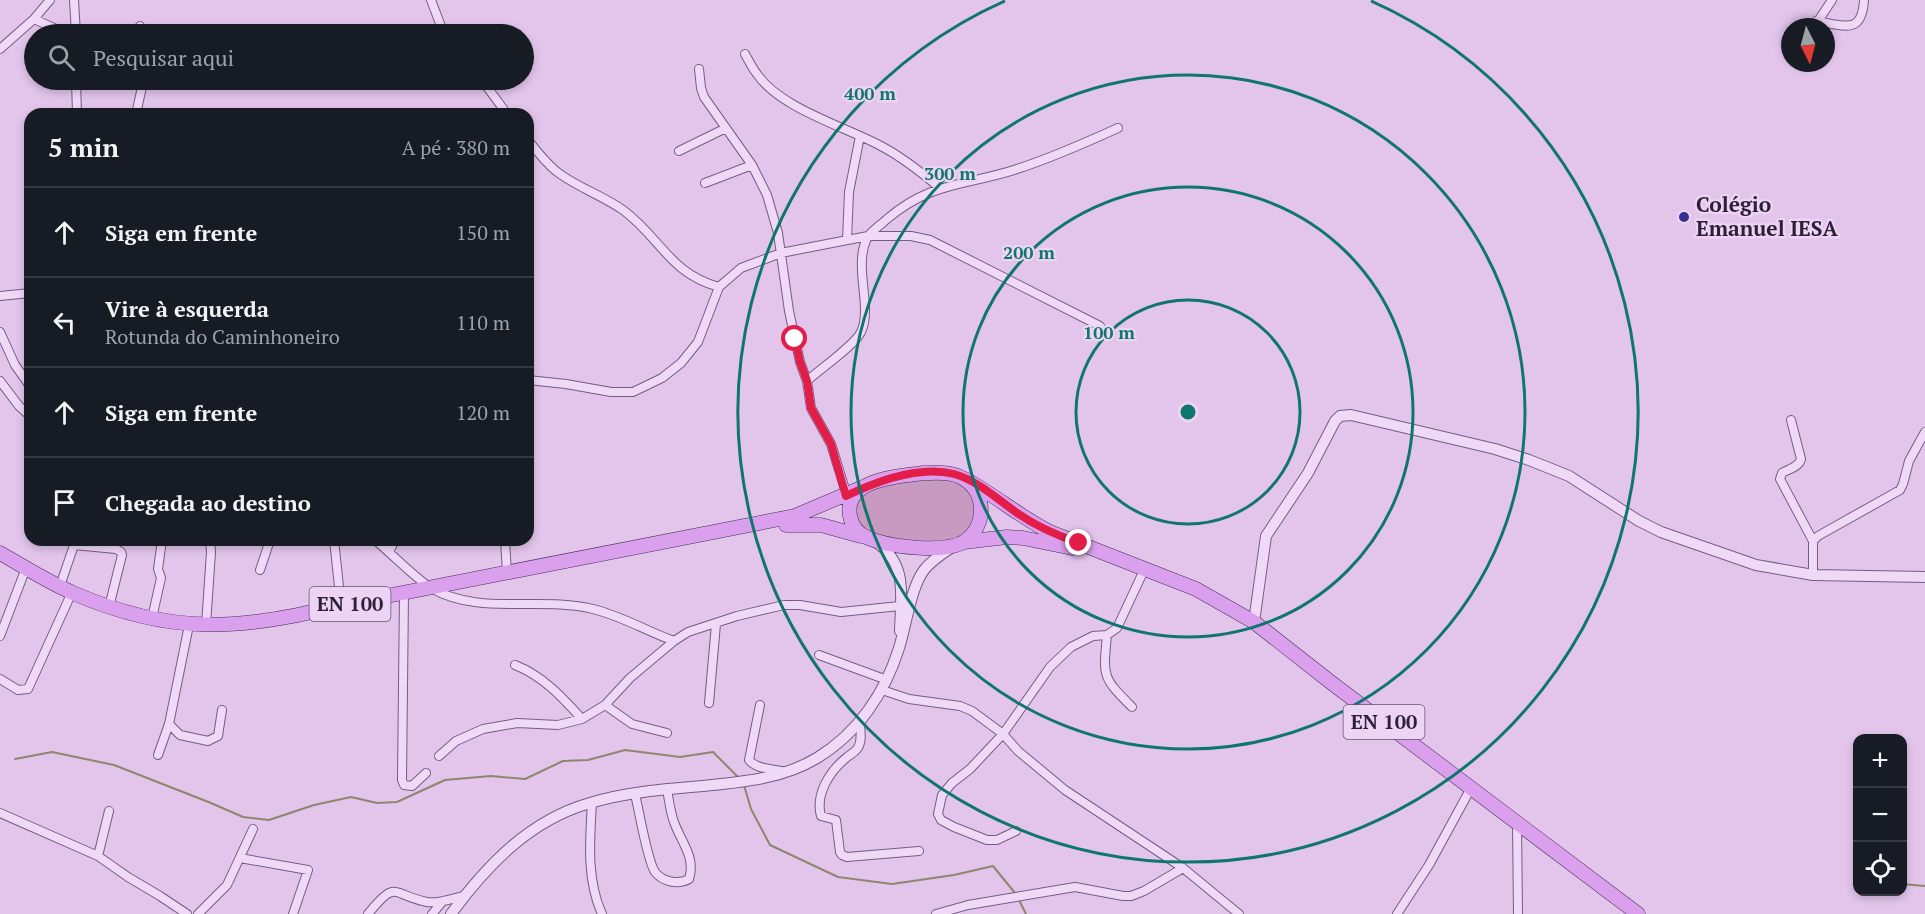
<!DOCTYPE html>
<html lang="pt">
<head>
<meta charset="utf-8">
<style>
	body { margin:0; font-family:"PT Serif",serif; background:#20242c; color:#f1f3f6 }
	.controls { position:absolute; right:18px; bottom:18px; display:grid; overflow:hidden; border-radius:12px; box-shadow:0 3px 9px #0003 }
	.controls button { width:54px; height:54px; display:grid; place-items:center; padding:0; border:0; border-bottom:2px solid #363941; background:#171b24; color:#f1f3f6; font:30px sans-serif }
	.compass { position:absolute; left:1781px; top:18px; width:54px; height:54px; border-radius:50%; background:#171b24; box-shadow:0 3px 9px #0003; rotate:174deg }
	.stop { position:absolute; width:18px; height:18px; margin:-14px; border:4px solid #e11d48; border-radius:50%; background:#fff }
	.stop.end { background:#e11d48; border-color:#fff; box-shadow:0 2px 6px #0008 }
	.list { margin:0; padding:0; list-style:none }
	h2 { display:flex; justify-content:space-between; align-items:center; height:78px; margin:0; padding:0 24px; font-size:26px }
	h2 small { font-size:20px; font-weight:400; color:#9ea1a6 }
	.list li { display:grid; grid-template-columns:39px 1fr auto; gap:18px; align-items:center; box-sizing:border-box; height:90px; padding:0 24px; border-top:2px solid #363941 }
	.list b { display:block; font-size:22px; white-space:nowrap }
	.list p { margin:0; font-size:20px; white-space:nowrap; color:#9ea1a6 }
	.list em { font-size:20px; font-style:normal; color:#9ea1a6 }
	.icon { flex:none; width:33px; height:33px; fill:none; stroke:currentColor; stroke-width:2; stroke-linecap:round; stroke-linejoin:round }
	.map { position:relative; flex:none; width:1925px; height:914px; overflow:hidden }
	.search { position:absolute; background:#171b24; box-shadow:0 3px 9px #0003; left:24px; top:24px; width:510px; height:66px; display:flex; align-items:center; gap:15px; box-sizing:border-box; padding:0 21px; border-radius:33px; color:#9ea1a6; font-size:22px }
	.panel { position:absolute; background:#171b24; box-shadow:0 3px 9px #0003; left:24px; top:108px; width:510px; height:438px; border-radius:18px }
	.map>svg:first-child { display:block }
</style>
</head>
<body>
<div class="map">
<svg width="1925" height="914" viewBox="0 0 1925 914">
	<rect width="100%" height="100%" fill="#e3c5ec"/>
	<path fill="#c99ac1" d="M913,479C923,479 945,476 954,479C977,487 983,529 959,538C940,544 874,540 861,526C856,520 855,515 856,509C857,500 865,493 873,489C884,483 900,482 913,479Z"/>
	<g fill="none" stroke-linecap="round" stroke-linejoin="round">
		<path stroke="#8d876e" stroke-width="2" d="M15,759L52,752L114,765L211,803L243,817L269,820L314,805L351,797L377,803L397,802L445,780L491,776L525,779L563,761L588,760L625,750L680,757L713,752L739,778
			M744,785L751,809L770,845L838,877L892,884L954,875L993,866L1015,893
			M1902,884L1925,886
			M1018,898L1026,914"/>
		<defs>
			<path id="minor" d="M74,0L76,34
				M431,0L444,34
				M34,19L67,34
				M1816,21C1843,25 1862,36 1864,0
				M1814,27L1832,0
				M133,34L140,26
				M0,49L34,19L50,0
				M745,54C749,61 752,68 757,74C780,108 843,126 879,145C901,156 921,172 940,188
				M699,69L701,88L704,97L752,165L767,195L778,233L789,311L800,362L807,381L811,408L831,444L847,496
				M76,80L77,114
				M482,80L507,114
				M136,114L142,87L139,80
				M528,140C536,150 545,162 556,171C576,187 602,195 623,210C661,238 669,273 719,287
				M679,151L726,128
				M705,183L752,165
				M847,240L849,192L860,136
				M0,296L30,293
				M0,332L15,365L30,386
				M528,380L566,384L611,392H633L662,378L681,363L698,342L719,287L741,268L781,253L868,236H911L930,240L1100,326
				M0,381L19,406L30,416
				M807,381C820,369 854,346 861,332C873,307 853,267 867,238C871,231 881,225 887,219C932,181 965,186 1017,169C1051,158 1085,143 1118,128
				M1791,420L1801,459C1799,467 1789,469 1782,473L1780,479L1813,541
				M334,540L341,605
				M375,540C391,553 415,578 431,588C479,616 541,596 593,609C622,616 646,631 674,641
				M505,540L507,573
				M389,552L395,540
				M260,570L270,540
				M1813,575V541L1818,536L1900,490L1903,484L1909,461L1925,432
				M60,586L74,545L116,549L121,552L122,555L109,607
				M404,593L402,780L404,785L412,786L426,773
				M152,618L161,578L158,569L162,540
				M206,625L211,552L210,540
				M1107,635C1103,677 1102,677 1132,707
				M0,636L26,568
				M819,655L887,680
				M515,665C543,676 562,697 582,719
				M0,679L18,690L28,689L72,592
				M882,690L909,699L960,706L972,711L1003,734L1018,751L1065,790L1183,868L1239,914
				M709,703L716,624
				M605,705L632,724L667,733
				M760,705L749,760C756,769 773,769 785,772
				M860,721C860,730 863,742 857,749C854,753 849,755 846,758C830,771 815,794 821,816L836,820L840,852L842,855L847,857L919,851
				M169,724L180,735L208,741L218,736L222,710
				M158,755L169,724L189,625
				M439,756L456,741L483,729L517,723L558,725L582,719L605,705L630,678L674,641L688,632L737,616L784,605H800L841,612L900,606
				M635,794C639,810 647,860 655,872C663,882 678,885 689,879C696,857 681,842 674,822C670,811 669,800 667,789
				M592,802C590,839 586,879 602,914
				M0,813L98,856L128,877L160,896L187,914
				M1517,822L1518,914
				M1016,831L997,840H987L954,827L941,820L938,814L942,795L952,783L970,769L1003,734L1050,667L1071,647L1093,636L1107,635L1117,628L1145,568
				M98,856L109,811
				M240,858L308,870L293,914
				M198,914L227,885L253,829
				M368,914C397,878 392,895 427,902C439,904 453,898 464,896
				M432,914L443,901
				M936,914L968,905L1075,887L1123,896H1131L1144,891L1183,868
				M1397,914L1429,865L1471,788"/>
			<path id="tertiary" d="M876,542C908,564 901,596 900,631
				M1254,622L1266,536L1308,473L1335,421L1340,416L1351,415L1495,449L1529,460L1569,476L1639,521L1661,532L1756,565L1813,575L1925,577
				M451,914C487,865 530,820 590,803C626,792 666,789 703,786C742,782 782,779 817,758C858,733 885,693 899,648C906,626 911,587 924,570C932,560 942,554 952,547"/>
			<path id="primary" d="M924,473C937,473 952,471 964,479C987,493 986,526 965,541C946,554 887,547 866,537C857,533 852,526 850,516C843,479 899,476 924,473Z
				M965,479C995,495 1020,517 1050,532L1196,589L1254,622L1333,684L1638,914
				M786,525H821L861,536
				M964,542L1007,537L1023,538L1072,548
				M0,553C24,567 48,582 73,593C170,635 241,631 341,605L795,516L861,488"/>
		</defs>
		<use href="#minor" stroke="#755c86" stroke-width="10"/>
		<use href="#tertiary" stroke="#755c86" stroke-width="12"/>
		<use href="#primary" stroke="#433054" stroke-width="15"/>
		<use href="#minor" stroke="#f0d8f7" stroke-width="8"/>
		<use href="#tertiary" stroke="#f0d8f7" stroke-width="10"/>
		<use href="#primary" stroke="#da9fed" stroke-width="14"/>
	</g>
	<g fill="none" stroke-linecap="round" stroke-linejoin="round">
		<path stroke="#e11d48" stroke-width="8" d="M795,339L800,362L807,381L811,408L831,444L846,496C877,481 919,465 954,474C976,480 995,497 1013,510C1033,525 1056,535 1079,543"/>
	</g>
	<g fill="none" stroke="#0f766e" stroke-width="3">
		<circle cx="1188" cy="412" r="112"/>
		<circle cx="1188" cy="412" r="225"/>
		<circle cx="1188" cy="412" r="337"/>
		<path d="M1371 1A450 450 0 1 1 1005 1"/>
	</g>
	<circle fill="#352f92" stroke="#edd4f4" stroke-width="2" cx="1684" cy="217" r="6"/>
	<g text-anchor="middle" stroke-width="4.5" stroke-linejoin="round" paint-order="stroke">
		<g fill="#edd4f4" stroke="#665570" stroke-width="1.5">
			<rect x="309.5" y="587" width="81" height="34" rx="4.5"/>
			<rect x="1343.5" y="705" width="81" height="34" rx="4.5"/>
		</g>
		<g font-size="20" font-weight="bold" fill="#2c1f37">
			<text x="350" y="611">EN 100</text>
			<text x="1384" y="729">EN 100</text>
		</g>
		<g font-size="21" font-weight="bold" fill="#2c1f37" stroke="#edd4f4" text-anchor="start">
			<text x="1696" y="212">Colégio<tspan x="1696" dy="24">Emanuel IESA</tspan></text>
		</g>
	</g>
	<circle cx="1188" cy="412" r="9" fill="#0f766e" stroke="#edd4f4" stroke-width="3"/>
	<g font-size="18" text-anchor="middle" font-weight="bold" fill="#0f766e" stroke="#edd4f4" stroke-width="4.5" stroke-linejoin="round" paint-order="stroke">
		<text x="870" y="100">400 m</text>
		<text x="950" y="180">300 m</text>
		<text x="1029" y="259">200 m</text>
		<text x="1109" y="339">100 m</text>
	</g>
</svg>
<div class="controls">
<button>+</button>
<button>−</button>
<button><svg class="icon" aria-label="locate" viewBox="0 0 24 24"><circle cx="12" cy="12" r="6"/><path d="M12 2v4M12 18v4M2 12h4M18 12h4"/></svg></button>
</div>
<svg class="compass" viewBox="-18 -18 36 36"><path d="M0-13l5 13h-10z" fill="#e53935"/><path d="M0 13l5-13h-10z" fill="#9ea1a6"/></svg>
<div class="stop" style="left:795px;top:339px"></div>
<div class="stop end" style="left:1079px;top:543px"></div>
<div class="search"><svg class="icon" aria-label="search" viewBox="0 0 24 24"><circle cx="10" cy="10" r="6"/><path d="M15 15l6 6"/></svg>Pesquisar aqui</div>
<section class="panel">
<h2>5 min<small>A pé · 380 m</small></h2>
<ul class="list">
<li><svg class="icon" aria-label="ahead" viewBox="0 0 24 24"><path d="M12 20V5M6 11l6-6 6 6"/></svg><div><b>Siga em frente</b></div><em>150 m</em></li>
<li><svg class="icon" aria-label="left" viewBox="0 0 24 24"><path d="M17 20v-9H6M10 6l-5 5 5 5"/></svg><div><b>Vire à esquerda</b><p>Rotunda do Caminhoneiro</p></div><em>110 m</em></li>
<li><svg class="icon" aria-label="ahead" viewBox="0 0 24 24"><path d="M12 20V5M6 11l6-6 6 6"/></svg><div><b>Siga em frente</b></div><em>120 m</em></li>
<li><svg class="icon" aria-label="arrive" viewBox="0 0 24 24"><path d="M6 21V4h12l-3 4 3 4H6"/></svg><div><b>Chegada ao destino</b></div></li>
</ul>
</section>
</div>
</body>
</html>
